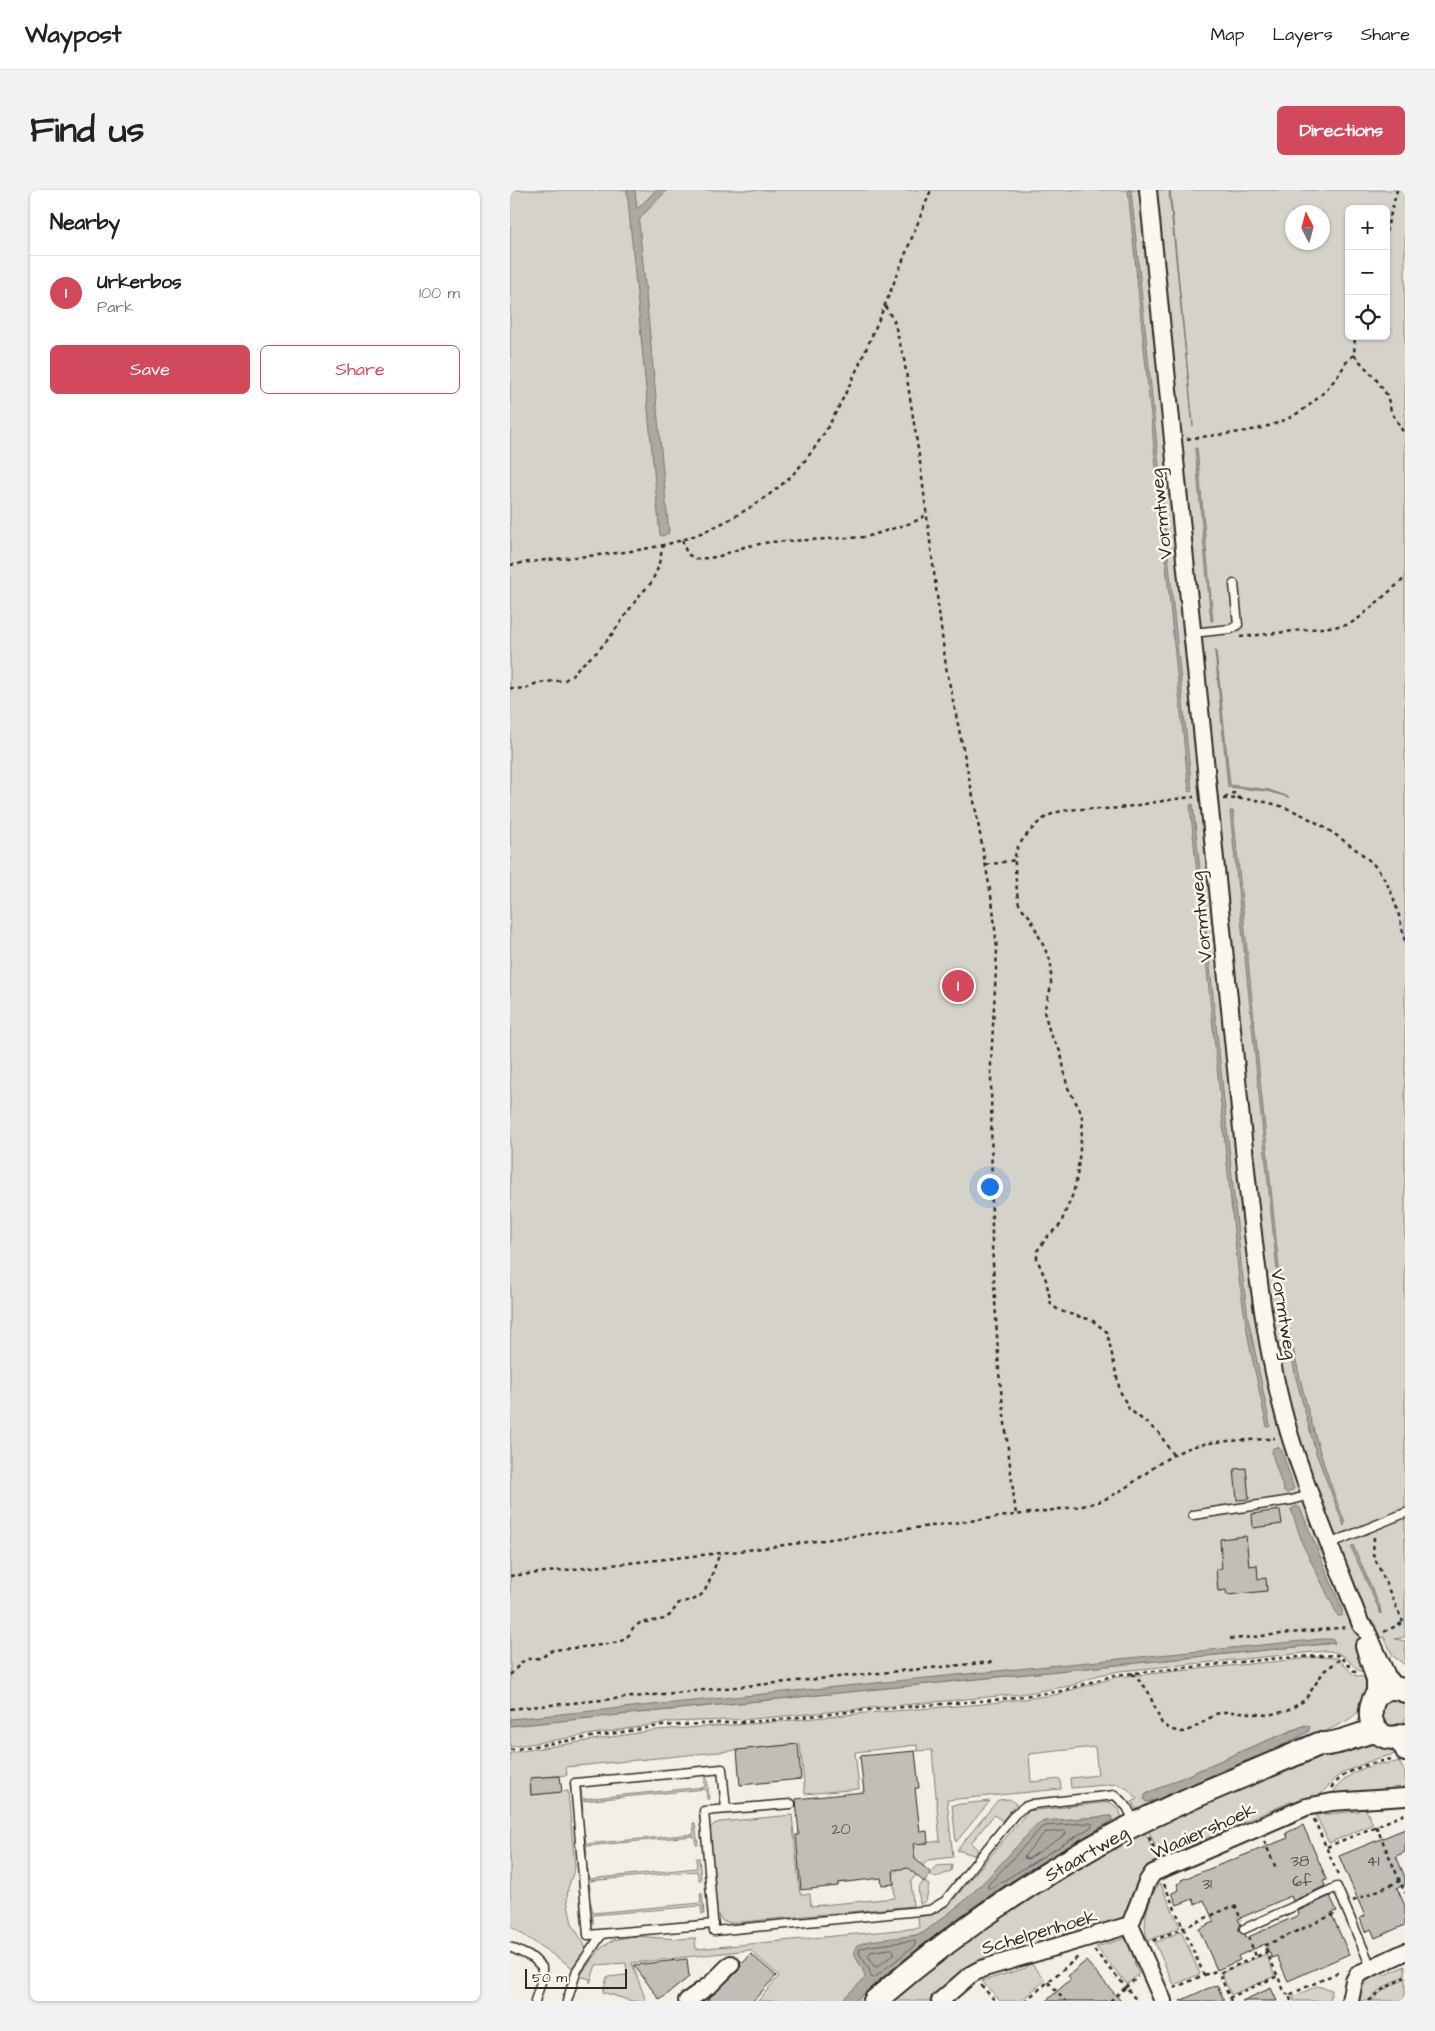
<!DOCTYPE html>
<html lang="en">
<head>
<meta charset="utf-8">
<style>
	body { margin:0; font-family:"Architects Daughter",sans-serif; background:#f2f2f2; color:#222 }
	.controls { position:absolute; right:15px; top:15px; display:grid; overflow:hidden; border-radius:8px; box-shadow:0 1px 4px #0004 }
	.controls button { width:45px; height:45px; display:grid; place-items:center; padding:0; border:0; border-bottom:1px solid #e0e0e0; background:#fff; color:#222; font:25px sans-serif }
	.compass { position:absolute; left:775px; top:15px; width:45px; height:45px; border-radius:50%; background:#fff; box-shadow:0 1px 4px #0004; rotate:354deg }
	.scale { position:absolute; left:15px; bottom:12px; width:102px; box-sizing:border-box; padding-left:5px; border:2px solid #2b2b2b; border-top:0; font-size:14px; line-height:18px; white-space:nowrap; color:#2b2b2b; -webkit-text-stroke:4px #fbf7ec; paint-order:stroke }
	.you { position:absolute; left:479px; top:996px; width:18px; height:18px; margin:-12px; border:4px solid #fff; border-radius:50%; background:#1a73e8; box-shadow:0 0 0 8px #1a73e833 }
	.badge { display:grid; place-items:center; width:32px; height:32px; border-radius:50%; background:#d1495b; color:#fff; font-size:16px; font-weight:700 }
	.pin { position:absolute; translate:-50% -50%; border:2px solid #fff; box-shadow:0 1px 5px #0006 }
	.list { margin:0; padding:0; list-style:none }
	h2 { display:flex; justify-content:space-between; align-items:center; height:65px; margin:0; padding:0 20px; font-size:21px }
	h2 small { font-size:16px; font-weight:400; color:#767676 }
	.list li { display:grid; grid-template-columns:32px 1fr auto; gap:15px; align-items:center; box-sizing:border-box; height:75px; padding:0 20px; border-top:1px solid #e0e0e0 }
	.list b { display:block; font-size:19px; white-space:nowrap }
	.list p { margin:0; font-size:16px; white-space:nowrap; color:#767676 }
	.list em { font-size:16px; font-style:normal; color:#767676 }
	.actions { display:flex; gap:10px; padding:15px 20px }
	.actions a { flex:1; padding:11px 0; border:1px solid #d1495b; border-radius:8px; text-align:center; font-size:18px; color:#d1495b }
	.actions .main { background:#d1495b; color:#fff }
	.icon { flex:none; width:28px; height:28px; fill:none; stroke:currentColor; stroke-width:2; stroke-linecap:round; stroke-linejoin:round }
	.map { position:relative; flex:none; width:895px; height:1811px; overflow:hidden; border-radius:8px }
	header { display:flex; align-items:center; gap:30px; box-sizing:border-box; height:70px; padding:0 25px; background:#fff; border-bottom:1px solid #e0e0e0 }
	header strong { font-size:24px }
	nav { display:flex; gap:28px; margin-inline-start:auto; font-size:18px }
	.intro { display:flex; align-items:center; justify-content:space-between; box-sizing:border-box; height:120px; padding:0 30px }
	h1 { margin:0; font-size:35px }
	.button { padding:12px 22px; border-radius:8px; background:#d1495b; color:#fff; font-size:18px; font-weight:700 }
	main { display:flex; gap:30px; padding:0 30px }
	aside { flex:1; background:#fff; border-radius:8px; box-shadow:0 1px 4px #0004 }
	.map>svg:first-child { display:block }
</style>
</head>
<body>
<header>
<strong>Waypost</strong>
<nav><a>Map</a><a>Layers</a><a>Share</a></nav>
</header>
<div class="intro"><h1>Find us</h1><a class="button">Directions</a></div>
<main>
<aside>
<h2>Nearby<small></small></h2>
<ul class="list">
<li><span class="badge">1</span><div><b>Urkerbos</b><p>Park</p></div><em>100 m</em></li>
</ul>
<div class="actions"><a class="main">Save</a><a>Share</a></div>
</aside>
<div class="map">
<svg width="895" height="1811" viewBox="0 0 895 1811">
	<rect width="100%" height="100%" fill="#f3efe4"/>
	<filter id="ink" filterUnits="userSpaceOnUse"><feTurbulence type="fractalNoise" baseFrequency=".02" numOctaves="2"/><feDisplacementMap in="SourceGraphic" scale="10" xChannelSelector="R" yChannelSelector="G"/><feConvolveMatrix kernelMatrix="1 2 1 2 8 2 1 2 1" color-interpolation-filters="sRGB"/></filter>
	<g filter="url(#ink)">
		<path fill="#d5d2c9" stroke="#807e7a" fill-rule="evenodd" d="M0,0H895V1447L885,1449L895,1451V1475L883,1466L874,1447L847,1450L857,1482C843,1485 840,1460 815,1461L610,1481L589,1485L560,1496L510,1504L243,1529L161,1532L0,1557V1536L825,1453L0,1534ZM839,19H876V146H839ZM782,22H812V52H782Z
			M811,1467L827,1468L844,1485L860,1489C861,1507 851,1523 836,1531L778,1560L638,1621L629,1619L627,1620L622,1612L627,1609L618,1599L607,1594L561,1598L560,1588L588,1585L585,1557L519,1564L521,1592L550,1589L551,1599L437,1610L443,1667L418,1670L412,1677L405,1671L402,1661L408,1654L430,1651L422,1560L407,1561V1555L345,1562L349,1599L295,1604L290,1554L56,1577L57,1585L20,1588L21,1605L58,1601L65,1677L58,1698L57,1709L62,1734L74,1754L76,1760L63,1778L0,1736V1563L146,1540L252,1533L357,1523L473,1514L544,1505L607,1487ZM795,1535L790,1547L646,1610L639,1612L634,1609L636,1604L734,1560Z
			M871 1523a13 13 0 1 1 26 0a13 13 0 1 1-26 0Z
			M868,1549L889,1563L865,1569L834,1582L824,1589L809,1607L786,1614L780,1612L668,1661L667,1666L653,1672L638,1640L665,1628L667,1623L808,1563Z
			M889,1571L895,1583V1595L891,1598V1602L821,1606C830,1589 850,1577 869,1574C876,1573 882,1574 889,1571Z
			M197,1586L199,1609H197L196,1599L72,1611L73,1621H71L69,1599H71L72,1609L195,1597V1587Z
			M500,1609L506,1614L492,1631L484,1625L461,1653L468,1660L464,1665L447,1660L488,1610Z
			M480,1611L446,1652L442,1615Z
			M600,1612L609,1619L612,1628H610L609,1636L356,1811H345C389,1773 435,1736 483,1703C522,1677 563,1654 603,1630L601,1626L535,1631L527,1634L478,1688L452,1713L413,1743L344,1760L355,1782L356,1788L331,1811H248L269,1786L240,1760L122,1773L136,1811H121L93,1802L97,1787L117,1785L116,1773L86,1775L80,1793V1789L70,1786L90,1759L103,1750L123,1746L168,1749L185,1748L186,1759L409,1738L408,1727L425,1724L440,1714L518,1621Z
			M854,1616L863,1634L819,1653L806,1625L849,1621Z
			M282,1625L290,1704H300L301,1716L385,1708L383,1685L389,1678H400L407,1684L401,1691L403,1716L221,1733L212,1731L207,1724L200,1639L204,1634L210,1632Z
			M183,1633H185L188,1655H186L184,1646L76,1656L77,1665L74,1666L72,1644H75L76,1654L184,1644Z
			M635,1642L649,1674L618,1722L607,1731L455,1781L420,1811H374L455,1745L589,1661L596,1663Z
			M186,1668H189L191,1690H189L187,1681L79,1691L80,1701H78L76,1679H78L79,1689L187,1678Z
			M442,1675L441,1681L425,1688L420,1684L426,1676Z
			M414,1691L419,1695L416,1711L410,1714L408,1698Z
			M650,1693L670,1737L638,1751C631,1734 638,1707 650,1693Z
			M190,1703H192L194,1724H192L191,1716L83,1725V1735H81L79,1714L81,1713L83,1723L191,1713Z
			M671,1741L690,1784L664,1795L645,1753Z
			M616,1748L627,1767L624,1772L629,1784L617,1794L586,1757Z
			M756,1764L765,1786L721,1805L711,1783Z
			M519,1771L535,1790L511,1811H490L472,1791L516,1778Z
			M895,1776V1785L870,1800L858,1811H847C851,1797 856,1789 870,1783L875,1785Z
			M895,1788V1811H861L871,1802Z
			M807,1796L822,1800L820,1811H784L783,1807Z"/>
		<path fill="#aca9a2" stroke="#787772" d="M117,0H125L127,19L146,0H157L131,27L129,32L159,343L152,346L150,345Z
			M618,0H621L682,601L679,602Z
			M659,0H660L683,236Z
			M685,258H687L703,431H701Z
			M705,461H706L720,595L759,600L779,607L756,601L718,597Z
			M683,614L731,1073L738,1128L760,1235L759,1237H757L739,1153L729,1089L680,615Z
			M720,621H723L771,1098C786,1179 805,1257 835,1333L834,1336L806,1263L786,1188L770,1110Z
			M768,1257L772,1261L784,1299L777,1303L774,1301L762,1264L763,1258Z
			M787,1316L790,1318L832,1419V1426H828L793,1355L781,1319Z
			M843,1355L870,1417L871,1424L841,1357Z
			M812,1449H823L825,1453L0,1536V1529Z
			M796,1535L800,1537L798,1542L769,1557L646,1610L636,1612L634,1608L636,1604L734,1560Z
			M601,1626L603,1630C563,1654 522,1677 483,1703C435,1736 389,1773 345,1811H331L355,1788C354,1778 346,1771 344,1761L347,1755L359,1751L408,1745L413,1743L452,1713L478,1688L527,1634L535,1631Z"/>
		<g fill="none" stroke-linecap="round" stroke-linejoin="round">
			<path stroke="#5f5d5b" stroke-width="1" d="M580,1633L583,1635L581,1637L482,1698H478V1695L531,1638L536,1636Z
				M554,1641L556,1643L555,1645L518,1669L514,1668L515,1665L534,1643Z
				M403,1751L406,1752L405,1755L364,1788L361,1787L359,1779L349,1763L350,1759L360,1756Z
				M382,1759L384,1761V1764L367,1777L364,1776L358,1765L361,1762Z"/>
		</g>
		<path fill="#c0beb6" stroke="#2b2b2b" d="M736,1278L739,1309L727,1310L724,1279Z
			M770,1320L772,1334L743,1338L742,1324Z
			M736,1346L739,1376L747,1375L748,1389L756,1388L757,1401L717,1405L716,1400L708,1401L706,1379L712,1378L710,1349Z
			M288,1554L291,1589L230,1595L227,1560Z
			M405,1561L409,1598H405L410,1642L417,1641L418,1653L403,1654L405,1669L421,1683L414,1692L398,1678L383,1680L384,1694L372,1695L371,1688L328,1693V1696L291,1700L286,1645H289L286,1609L354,1602L350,1566Z
			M50,1586L52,1602L21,1605L20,1588Z
			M793,1635L817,1690L813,1691L815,1696L783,1711L781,1706L728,1729L731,1735L729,1741L735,1744L736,1748L789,1725L788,1721L820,1706L827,1721L821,1723L839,1764L778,1791L767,1766L762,1768L755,1754L728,1766L730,1770L707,1780L689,1739L704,1732L694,1710L685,1714L683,1709L667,1715L662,1703L669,1700L667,1694L672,1692L671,1690L778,1648L776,1643Z
			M895,1639V1662L886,1666L895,1687V1695L887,1698L895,1716V1735L865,1748L861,1739L855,1742L850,1728L855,1726L829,1666Z
			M241,1764L266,1786L243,1811H196L228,1781L231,1776L230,1770L233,1773Z
			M177,1769L179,1787L150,1810L124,1775Z
			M576,1771L611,1811H536L561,1789L558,1786Z
			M707,1795L714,1811H670L694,1800Z
			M761,1798L767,1811H732Z"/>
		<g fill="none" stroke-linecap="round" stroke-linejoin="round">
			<defs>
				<path id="service" d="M682,443L721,439L728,435L724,394
					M683,1325L782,1310L799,1305
					M819,1354L895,1323
					M281,1614L194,1621L204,1741L420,1720L435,1711L505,1624L514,1617L523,1614L605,1605L617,1617L625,1633
					M204,1734L78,1745L65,1593L212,1579L216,1619
					M734,1739L827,1697L861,1777
					M0,1757L23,1768L32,1777V1789L25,1811
					M57,1811L67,1780L92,1744"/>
				<path id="minor" d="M638,0L738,999C747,1082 756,1166 780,1246C800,1311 827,1372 851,1435L856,1439L877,1486L887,1498
					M854,1456L865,1490V1507
					M881,1547L892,1557L895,1563
					M177,1811L201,1794L221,1774
					M430,1811L460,1785L471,1779L620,1735
					M653,1811L620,1735L637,1692L643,1683L796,1617L822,1612L895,1607
					M840,1811L844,1791L848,1784L895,1762"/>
				<path id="secondary" d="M895,1501C851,1482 848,1563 895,1545
					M365,1811C440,1746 523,1688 612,1641C675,1608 743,1583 809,1554C828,1556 848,1543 867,1541"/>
			</defs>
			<use href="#service" stroke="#2b2b2b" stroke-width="11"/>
			<use href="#minor" stroke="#2b2b2b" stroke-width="20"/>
			<use href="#secondary" stroke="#2b2b2b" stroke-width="26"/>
			<path stroke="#2b2b2b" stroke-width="2.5" stroke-dasharray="4 4" stroke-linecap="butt" d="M876,42L887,0
				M375,116L384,131L394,169L410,272L436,477L465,616L483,717L487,760L481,873L482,1055L489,1183L506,1325
				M844,165L866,189L877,205L881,221L895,245
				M677,249C728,241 770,244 810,206C817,199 824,191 830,183C834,176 837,169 844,165L845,146
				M172,350L177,364L187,369L207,367L234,357L260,352L356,347L404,332L416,325
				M0,375C57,365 117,367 172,350C209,338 259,310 285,282C314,251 331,213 349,175C375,118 397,59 421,0
				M730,447L838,435L849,428L895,388
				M0,498L15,499L27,493L55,490L62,485L69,477L87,462L100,447L129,406L141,393L148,378L153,355
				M715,608L719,604L724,603L730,609
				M713,609C763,606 797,624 837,653C848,661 860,669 868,680C884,700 890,728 895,752
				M476,675L505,670
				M663,1265L649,1243L619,1219L610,1201L597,1142L582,1130L556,1123L547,1119L541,1114L536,1090L527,1069V1061L538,1046L550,1035L563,1004L567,987L573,931L570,920L557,896L551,863L540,843L534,821L541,797V772L520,727L510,716L508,711C507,700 503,670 506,661C509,653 516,646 522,639C547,611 574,622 608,618C633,615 658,609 684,607
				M864,1347L863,1364L893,1432
				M0,1386L229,1361L566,1317C579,1315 591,1312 603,1305C628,1292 647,1271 674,1260C701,1248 736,1252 765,1248
				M874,1442L894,1432
				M720,1448L723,1449L838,1437
				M622,1483L637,1499L652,1534L662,1540L673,1542L684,1538L706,1524L713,1522H730L757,1525L777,1521L795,1510L814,1481L832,1468
				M0,1485L12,1472L18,1469L31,1468L43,1460L83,1456L110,1452L119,1445L123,1438L130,1433L155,1429L160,1425L169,1413C174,1411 180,1411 185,1409C199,1404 203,1377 210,1364
				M0,1519L482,1472
				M0,1560L150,1536L253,1531L357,1520L483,1510L552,1501L605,1485L771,1468L827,1465L832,1468L848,1485
				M821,1598C835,1579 860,1573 882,1569
				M804,1629L829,1687
				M866,1636L895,1703
				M639,1647L647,1665
				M754,1651L766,1678
				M817,1657L895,1624
				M654,1694L694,1785L662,1799
				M843,1711L890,1691
				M738,1747L746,1766
				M643,1751L723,1716L726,1717L731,1730
				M584,1760L616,1797L628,1787
				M757,1762L754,1756L827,1723
				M694,1785L706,1781L709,1783
				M538,1792L555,1811
				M471,1795L485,1811
				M719,1808L768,1786
				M515,1811L568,1767
				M600,1811L616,1797L627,1811
				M721,1811L709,1783L757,1762L775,1803L779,1805
				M781,1811L779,1805L827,1783L831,1784
				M859,1811L872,1800L895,1787"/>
			<use href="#service" stroke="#fbf7ec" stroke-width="8"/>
			<use href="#minor" stroke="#fbf7ec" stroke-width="16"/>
			<use href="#secondary" stroke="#fbf7ec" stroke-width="22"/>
		</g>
	</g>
	<g text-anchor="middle" stroke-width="5" stroke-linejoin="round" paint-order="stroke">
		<g font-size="16" fill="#50504e">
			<text x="331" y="1644">20</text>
			<text x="790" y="1676">38</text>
			<text x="863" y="1676">41</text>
			<text x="792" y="1696">6f</text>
			<text x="697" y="1699">31</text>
		</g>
		<g font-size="19" fill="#2b2b2b" stroke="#fbf7ec">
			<text transform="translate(650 324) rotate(-96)" y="7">Vormtweg</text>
			<text transform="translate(690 727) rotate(-96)" y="7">Vormtweg</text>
			<text transform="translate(775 1124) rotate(81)" y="7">Vormtweg</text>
			<text transform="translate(693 1640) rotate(-24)" y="7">Waaiershoek</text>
			<text transform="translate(576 1663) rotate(-30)" y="7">Staartweg</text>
			<text transform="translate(529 1741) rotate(-16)" y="7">Schelpenhoek</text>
		</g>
	</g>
</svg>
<div class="controls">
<button>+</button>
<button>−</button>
<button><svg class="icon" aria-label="locate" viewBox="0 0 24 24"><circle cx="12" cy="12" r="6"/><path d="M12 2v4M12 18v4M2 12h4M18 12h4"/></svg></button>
</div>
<svg class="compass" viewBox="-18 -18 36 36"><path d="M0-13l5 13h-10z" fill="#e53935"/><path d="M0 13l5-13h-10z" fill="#767676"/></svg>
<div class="scale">50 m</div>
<div class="you"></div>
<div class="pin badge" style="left:448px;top:796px">1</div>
</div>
</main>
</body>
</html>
